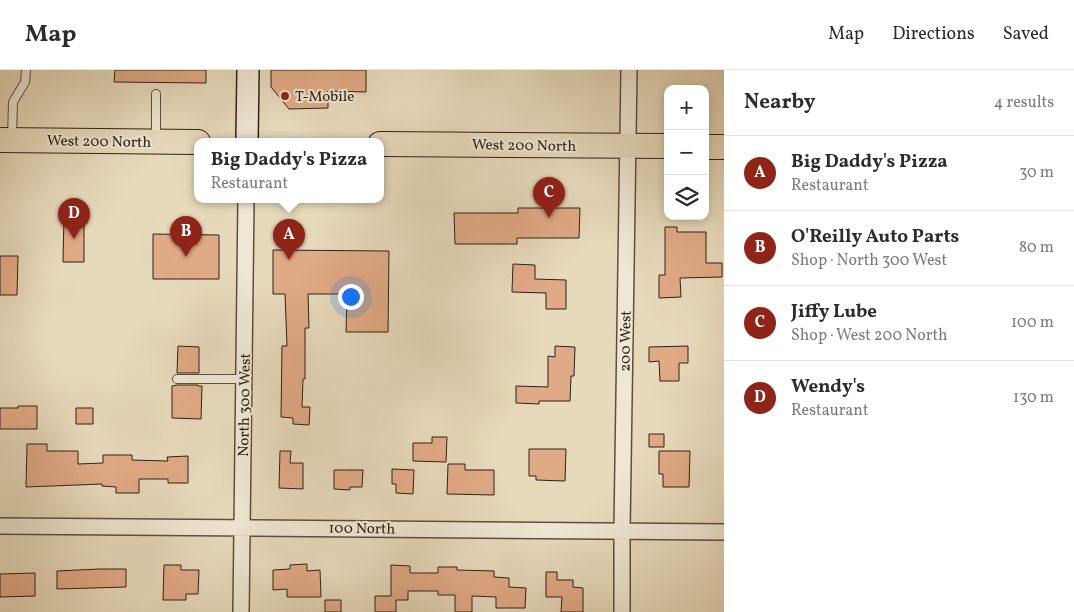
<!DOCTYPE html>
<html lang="en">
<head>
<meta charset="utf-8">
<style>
	body { margin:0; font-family:Vollkorn,serif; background:#f2f2f3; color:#2b2b33 }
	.controls { position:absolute; right:15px; top:15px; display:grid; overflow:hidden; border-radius:10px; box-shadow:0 2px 8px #0003 }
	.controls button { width:45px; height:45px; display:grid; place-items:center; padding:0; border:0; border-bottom:1px solid #e1e1e2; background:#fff; color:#2b2b33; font:25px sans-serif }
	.you { position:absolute; left:350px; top:226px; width:18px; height:18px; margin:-12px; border:4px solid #fff; border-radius:50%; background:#1a73e8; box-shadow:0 0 0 8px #1a73e833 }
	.badge { display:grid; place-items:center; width:32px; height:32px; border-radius:50%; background:#8f2418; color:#fff; font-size:16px; font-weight:700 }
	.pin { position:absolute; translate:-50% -41px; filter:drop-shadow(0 1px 2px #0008) }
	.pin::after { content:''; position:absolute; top:26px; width:18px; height:15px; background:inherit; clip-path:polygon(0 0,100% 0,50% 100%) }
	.popup { position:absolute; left:194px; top:68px; width:190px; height:65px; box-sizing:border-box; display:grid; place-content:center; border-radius:10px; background:#fff; filter:drop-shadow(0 1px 4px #0005); font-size:16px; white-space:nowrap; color:#7c7c81 }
	.popup b { font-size:19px; color:#2b2b33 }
	.popup::after { content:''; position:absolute; left:50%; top:100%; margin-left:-10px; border:10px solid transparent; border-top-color:#fff }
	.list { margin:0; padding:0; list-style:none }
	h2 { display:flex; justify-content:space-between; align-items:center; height:65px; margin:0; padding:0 20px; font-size:21px }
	h2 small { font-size:16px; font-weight:400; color:#7c7c81 }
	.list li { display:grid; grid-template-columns:32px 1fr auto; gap:15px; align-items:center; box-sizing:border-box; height:75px; padding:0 20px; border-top:1px solid #e1e1e2 }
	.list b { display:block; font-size:19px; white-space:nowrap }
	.list p { margin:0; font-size:16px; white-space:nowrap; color:#7c7c81 }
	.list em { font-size:16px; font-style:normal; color:#7c7c81 }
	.icon { flex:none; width:28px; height:28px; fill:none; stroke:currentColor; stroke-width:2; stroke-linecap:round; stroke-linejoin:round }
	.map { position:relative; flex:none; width:724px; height:542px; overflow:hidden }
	header { display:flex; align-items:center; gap:30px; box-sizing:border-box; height:70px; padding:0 25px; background:#fff; border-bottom:1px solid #e1e1e2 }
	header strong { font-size:24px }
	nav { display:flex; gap:28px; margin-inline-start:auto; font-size:18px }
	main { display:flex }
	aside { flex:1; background:#fff }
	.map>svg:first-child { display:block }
</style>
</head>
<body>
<header>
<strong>Map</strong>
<nav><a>Map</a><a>Directions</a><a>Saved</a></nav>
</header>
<main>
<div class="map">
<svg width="724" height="542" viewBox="0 0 724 542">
	<rect width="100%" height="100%" fill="#e7dabb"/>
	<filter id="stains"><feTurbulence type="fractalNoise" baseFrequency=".004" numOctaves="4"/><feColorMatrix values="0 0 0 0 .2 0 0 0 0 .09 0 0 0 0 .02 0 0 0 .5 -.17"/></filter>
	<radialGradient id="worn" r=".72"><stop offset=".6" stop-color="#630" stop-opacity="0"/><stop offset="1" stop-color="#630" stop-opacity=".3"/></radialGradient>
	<path fill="#e1aa86" stroke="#2c2117" d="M115,0H206V13L114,12Z
		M271,0H366V22L328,21V38L289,39L271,17Z
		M518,138H580L579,168H517V174H455L454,143H518Z
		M64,146H84V192H63Z
		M665,157H677V162H706V193H722V207L680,208L681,227L659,228V205H665Z
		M153,164L219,165V209H153Z
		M273,180L389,181L388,262H346L347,224H308L309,258H305V309H303L302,337H310L309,355L293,354V348L281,347L282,276H287L285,224H273Z
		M0,186H18L17,225H0Z
		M513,194L535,195V209L566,210V239H546V223L512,222Z
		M178,276L199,277V303H177Z
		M555,276L575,277L574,306H571L570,331H539V334L516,333V316L548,317V286L555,287Z
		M688,276V293H679V311H660L659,291L649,292V277Z
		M177,315H198V316H202L201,349L172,348V316Z
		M18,336H37V359H0V338H18Z
		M76,338H93V354H76Z
		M649,364H664V377H649Z
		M432,367H447L446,392L413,391V373H432Z
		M27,374H47V381H78V394L103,393V385H132V390L168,391L167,387L188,386V413H168V409H139V423H116V417L102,416V414L26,417Z
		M529,379H566L565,411L536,410V406H529Z
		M280,381H291L290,393H303V419L279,418Z
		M659,381H690L689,417H663V404H659Z
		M448,394H465V400H494V425L447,424Z
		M392,399L414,400L413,424L396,423V414H392Z
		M334,400H363L362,417H350V420L334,419Z
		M307,494V501L320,500L321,527H287V519L273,520V500L290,499V495Z
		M164,495H181V500H199L198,524H186V530H163Z
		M391,495L410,496V503H438V497H457V500L494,501V507L509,508V517L526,518L525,538H496V527L472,526V542H455V525H438V521H408V530H396V542H375V526H391Z
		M100,499H126V517L57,519V501Z
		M546,502H557V510H573V517L583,518V542H561L562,527H546Z
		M35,503V526L0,527V504Z
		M325,530H341V542H325Z"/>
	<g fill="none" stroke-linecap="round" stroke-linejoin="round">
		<defs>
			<path id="lane" d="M12,68L13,32L25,12L26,0
				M156,70V24
				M177,309H244"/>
			<path id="street" d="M0,456L724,462
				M241,542L246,129
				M622,542V460L629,0"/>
			<path id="secondary" d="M247,71L248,0"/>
			<path id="primary" d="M0,70L198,72
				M380,74L668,76
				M705,77H724"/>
		</defs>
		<use href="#lane" stroke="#5b4f40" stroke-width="10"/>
		<use href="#street" stroke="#5b4f40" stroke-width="18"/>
		<use href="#secondary" stroke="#2c2117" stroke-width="24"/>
		<use href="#primary" stroke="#2c2117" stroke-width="26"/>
		<use href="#lane" stroke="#efe7d3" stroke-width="8"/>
		<use href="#street" stroke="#efe7d3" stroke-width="15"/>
		<use href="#secondary" stroke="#efe7d3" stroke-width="21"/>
		<use href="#primary" stroke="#e7dabb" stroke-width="24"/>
	</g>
	<circle fill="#8f2418" stroke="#efe7d3" stroke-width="2" cx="285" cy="26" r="5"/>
	<g text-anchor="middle" stroke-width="4" stroke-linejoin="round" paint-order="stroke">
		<g font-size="15" fill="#2c2117" stroke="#efe7d3" text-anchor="start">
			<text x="295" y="31">T-Mobile</text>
		</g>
		<g font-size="15" fill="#2c2117" stroke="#efe7d3">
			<text transform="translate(99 71) rotate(1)" y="5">West 200 North</text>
			<text transform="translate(524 75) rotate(1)" y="5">West 200 North</text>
			<text transform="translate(625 271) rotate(-89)" y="5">200 West</text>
			<text transform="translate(244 335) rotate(-89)" y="5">North 300 West</text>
			<text transform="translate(362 458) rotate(1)" y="5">100 North</text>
		</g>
	</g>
	<rect width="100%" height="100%" filter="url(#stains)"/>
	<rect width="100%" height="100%" fill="url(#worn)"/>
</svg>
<div class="controls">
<button>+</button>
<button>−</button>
<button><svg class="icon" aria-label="layers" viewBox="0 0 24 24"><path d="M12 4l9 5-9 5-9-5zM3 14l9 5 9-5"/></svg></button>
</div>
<div class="you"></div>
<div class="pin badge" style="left:289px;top:190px">A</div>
<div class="popup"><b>Big Daddy's Pizza</b>Restaurant</div>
<div class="pin badge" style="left:186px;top:187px">B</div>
<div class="pin badge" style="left:549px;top:148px">C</div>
<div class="pin badge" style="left:74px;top:169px">D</div>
</div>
<aside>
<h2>Nearby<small>4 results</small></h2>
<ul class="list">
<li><span class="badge">A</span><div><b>Big Daddy's Pizza</b><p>Restaurant</p></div><em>30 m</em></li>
<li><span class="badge">B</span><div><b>O'Reilly Auto Parts</b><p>Shop · North 300 West</p></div><em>80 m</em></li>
<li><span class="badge">C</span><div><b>Jiffy Lube</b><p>Shop · West 200 North</p></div><em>100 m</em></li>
<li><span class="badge">D</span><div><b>Wendy's</b><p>Restaurant</p></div><em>130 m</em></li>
</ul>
</aside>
</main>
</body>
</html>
